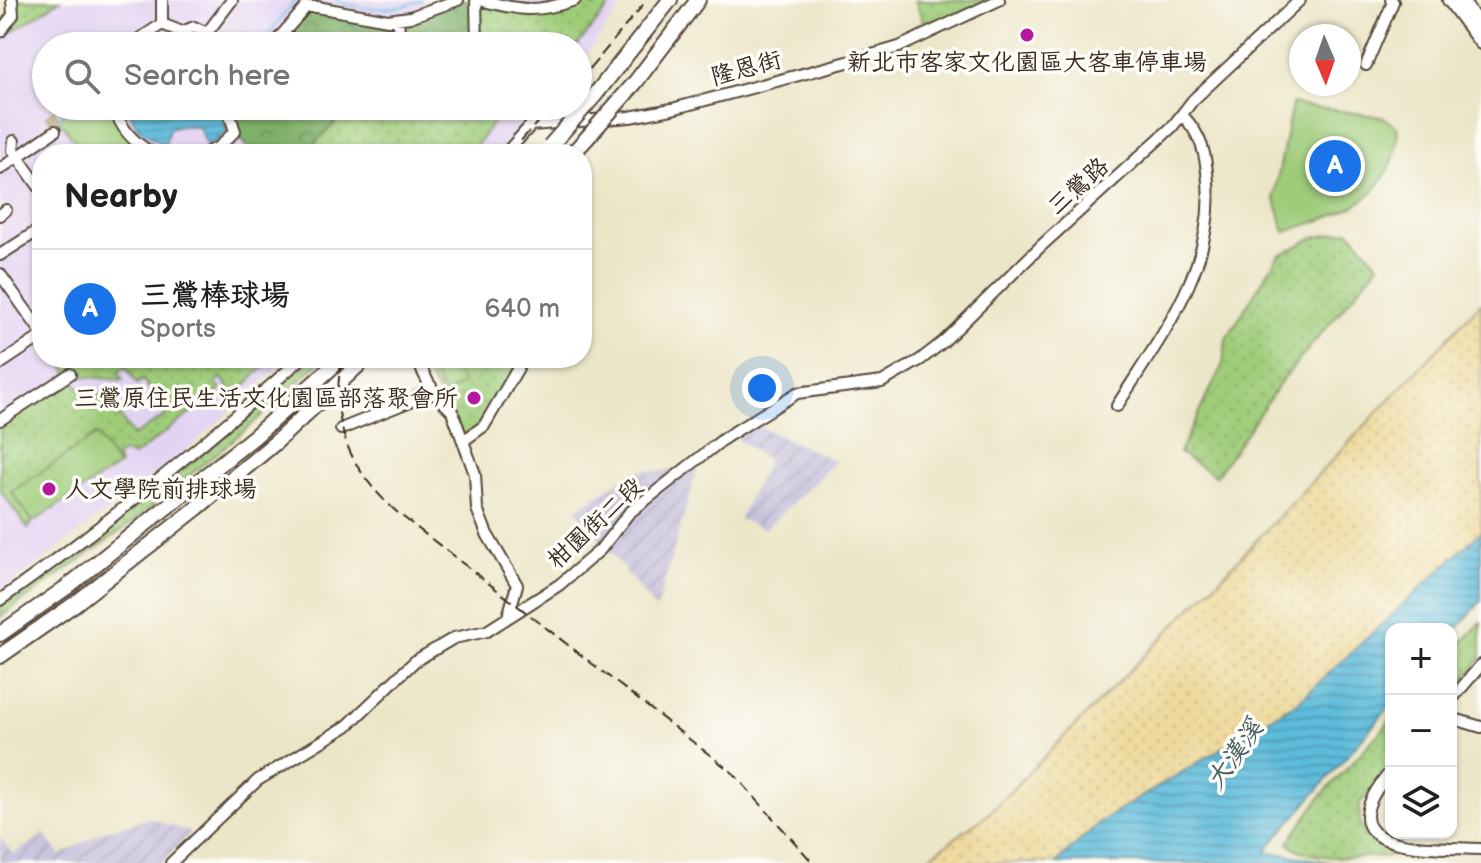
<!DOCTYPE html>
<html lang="en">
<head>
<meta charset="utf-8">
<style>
	body { margin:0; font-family:"Balsamiq Sans","LXGW WenKai TC",sans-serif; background:#f2f2f2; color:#202124 }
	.controls { position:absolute; right:24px; bottom:24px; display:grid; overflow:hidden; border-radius:16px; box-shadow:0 2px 6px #0004 }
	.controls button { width:72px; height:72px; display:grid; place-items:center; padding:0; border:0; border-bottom:2px solid #e0e0e0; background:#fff; color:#202124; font:40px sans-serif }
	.compass { position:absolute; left:1289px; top:24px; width:72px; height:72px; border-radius:50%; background:#fff; box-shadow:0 2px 6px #0004; rotate:178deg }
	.you { position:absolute; left:762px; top:388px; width:28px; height:28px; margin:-20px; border:6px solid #fff; border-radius:50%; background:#1a73e8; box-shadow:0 0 0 12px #1a73e833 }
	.badge { display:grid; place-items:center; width:52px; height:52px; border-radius:50%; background:#1a73e8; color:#fff; font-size:26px; font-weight:700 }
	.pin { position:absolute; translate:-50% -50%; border:4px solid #fff; box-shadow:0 2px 8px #0006 }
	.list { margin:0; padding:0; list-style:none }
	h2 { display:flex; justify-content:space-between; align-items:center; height:104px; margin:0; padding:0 32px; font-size:34px }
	h2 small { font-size:26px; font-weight:400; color:#757577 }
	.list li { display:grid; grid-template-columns:52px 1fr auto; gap:24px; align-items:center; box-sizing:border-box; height:120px; padding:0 32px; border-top:2px solid #e0e0e0 }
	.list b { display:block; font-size:30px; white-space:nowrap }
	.list p { margin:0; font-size:26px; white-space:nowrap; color:#757577 }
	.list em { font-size:26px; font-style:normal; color:#757577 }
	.icon { flex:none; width:44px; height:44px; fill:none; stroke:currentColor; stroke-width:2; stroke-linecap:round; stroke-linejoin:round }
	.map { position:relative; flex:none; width:1481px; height:863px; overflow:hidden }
	.search { position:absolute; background:#fff; box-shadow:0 2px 6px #0004; left:32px; top:32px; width:560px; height:88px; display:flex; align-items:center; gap:20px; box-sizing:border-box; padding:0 28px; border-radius:44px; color:#757577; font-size:30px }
	.panel { position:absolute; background:#fff; box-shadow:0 2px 6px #0004; left:32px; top:144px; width:560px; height:224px; border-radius:32px }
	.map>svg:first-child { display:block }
</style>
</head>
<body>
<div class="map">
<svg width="1481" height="863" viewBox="0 0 1481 863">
	<defs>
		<pattern id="industrial-furrows" width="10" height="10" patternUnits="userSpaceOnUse" patternTransform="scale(2)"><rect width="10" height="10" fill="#c6c0da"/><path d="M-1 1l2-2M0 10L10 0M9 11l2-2" fill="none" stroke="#aba5bb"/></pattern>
		<pattern id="grass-dots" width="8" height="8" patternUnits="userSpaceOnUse" patternTransform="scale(2)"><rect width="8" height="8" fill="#9fcc79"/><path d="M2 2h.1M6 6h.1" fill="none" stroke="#8aaf68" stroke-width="1.8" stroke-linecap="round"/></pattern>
		<pattern id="forest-crowns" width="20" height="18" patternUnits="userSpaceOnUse" patternTransform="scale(2)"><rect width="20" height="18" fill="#7fb069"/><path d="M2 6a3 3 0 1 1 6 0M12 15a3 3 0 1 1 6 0" fill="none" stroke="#698f56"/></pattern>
		<pattern id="sand-dots" width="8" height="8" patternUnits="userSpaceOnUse" patternTransform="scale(2)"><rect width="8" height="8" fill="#eeda9e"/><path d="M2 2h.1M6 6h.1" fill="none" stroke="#cdbb88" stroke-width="1.8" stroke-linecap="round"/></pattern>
		<pattern id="water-rules" width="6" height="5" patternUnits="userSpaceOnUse" patternTransform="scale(2)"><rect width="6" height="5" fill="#5dbbdb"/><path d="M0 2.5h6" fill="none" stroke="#4e98b1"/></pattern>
	</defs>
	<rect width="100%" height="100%" fill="#fdfcf7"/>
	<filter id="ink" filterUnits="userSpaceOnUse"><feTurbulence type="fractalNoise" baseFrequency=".0125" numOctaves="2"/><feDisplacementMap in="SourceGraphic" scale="16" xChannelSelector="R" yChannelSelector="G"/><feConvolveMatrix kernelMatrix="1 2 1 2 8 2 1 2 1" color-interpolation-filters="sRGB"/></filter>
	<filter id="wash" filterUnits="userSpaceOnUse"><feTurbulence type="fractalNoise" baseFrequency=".006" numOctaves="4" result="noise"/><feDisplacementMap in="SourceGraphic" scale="32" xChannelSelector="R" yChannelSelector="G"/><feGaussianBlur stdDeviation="1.8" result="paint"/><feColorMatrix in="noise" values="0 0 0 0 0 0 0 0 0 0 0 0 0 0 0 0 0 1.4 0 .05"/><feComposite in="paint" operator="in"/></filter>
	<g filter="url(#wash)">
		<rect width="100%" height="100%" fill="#ece6c8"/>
		<path fill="#e3d3f3" d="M60,0H626L578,67V46H46V106H550L539,122H524L497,154H42V358H289L181,455L0,592V40Z"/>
		<path fill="url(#industrial-furrows)" d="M755,425L836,461L765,529L739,519L768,460L736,438Z
			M697,470L656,610L576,509L636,471Z
			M150,818L191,833L162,863H0V838L14,854L44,834L61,855L104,831Z"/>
		<path fill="url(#grass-dots)" stroke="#6d7b4c" stroke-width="2" fill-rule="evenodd" d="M12,0H60L0,40V32L5,28Z
			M480,0L527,11L575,0H591L594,7L604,3L606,0H615L577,46H477Z
			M915,0H988L926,29Z
			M358,106H510L492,124L470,154H304L342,116Z
			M1349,230L1379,265L1284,378L1216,476L1179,453L1223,364L1226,339L1278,256L1313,238Z
			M60,358H273L234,396L221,377L216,382L221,390L134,456L123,453L116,457L120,465L118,466L95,436L12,492L33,522L28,529L0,490V420L69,374ZM126,367L137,384L143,380L166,415L133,436L104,392L89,402L70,375L123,380L119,372Z
			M313,358H324L251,425L128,526L0,617V607C111,530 213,449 313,358Z
			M432,358H448L453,365L463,358H513L517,364L484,426L463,441L452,411L420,366Z
			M1481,622V660L1451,695V655Z
			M1391,720V767L1360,803C1357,841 1370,836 1393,856C1363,857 1310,863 1288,843L1322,795Z"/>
		<path fill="url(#forest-crowns)" stroke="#5d6d44" stroke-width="2" d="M458,0H476L477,46H272L306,7L388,20Z
			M230,106H358L342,116L304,154H253L235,131Z"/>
		<path fill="url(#sand-dots)" stroke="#94825e" stroke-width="2" d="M1481,303V588L1391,629L1242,863H921L987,815L1214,585Z"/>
		<path fill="#9fcc79" stroke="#6d7b4c" stroke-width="2" d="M1292,104L1383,117L1397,127C1402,161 1375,198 1344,211C1325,220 1304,225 1285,232L1274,197Z
			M75,106H114L123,128L154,154H84L58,118Z
			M442,358H446L463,383L446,394L428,368Z
			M96,435L118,466L33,522L12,492Z"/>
		<path fill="url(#water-rules)" stroke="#4c727c" stroke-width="2" d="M162,35L186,41L205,40L207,44H214V46H138L146,39Z
			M125,106H219L227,130L216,141L206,145L199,127L180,125L169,129L165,145L162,144L140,130Z
			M1481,532V601L1451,636V629H1391V705L1265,851L1333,863H1056L1100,822L1299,701Z"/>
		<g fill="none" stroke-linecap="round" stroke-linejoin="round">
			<path stroke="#5dbbdb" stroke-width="2" d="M336,0C361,11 397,12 421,0
				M251,46L268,35L295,0
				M49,123L75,106"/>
		</g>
	</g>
	<g filter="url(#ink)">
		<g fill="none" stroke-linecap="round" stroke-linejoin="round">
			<path stroke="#c9c0a6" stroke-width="10" stroke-dasharray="10 5" stroke-linecap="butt" d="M49,123L75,106"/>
			<defs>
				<path id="minor" d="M162,0V24
					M476,0L477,46
					M480,0C520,10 534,14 575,0
					M398,19L400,46
					M0,32L13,15L12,0
					M207,33L232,0
					M129,46L162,24L182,32L194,27L207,33L219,46
					M272,46L306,7H317L388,20L410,17L458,0
					M1366,65L1393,2L1391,0
					M114,106C120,129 134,143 154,154
					M14,141L13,150L42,191
					M204,154L219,147L235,131L230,116V106
					M505,154L531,125L630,117L672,109L855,60L899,47L999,0
					M0,169L55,131
					M0,215L6,210
					M0,255L42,228
					M0,274L42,333
					M416,358L433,392L452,411L475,474L477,509L487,534L517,585L508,617
					M0,364L42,336
					M1117,406C1160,337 1215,269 1208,182C1206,155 1202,135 1182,115
					M0,420L70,374
					M341,429L413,400L431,386
					M463,441L484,426L518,368L513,358
					M0,600C106,526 206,443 302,358
					M1451,700L1481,665
					M1451,718L1481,727
					M1391,771C1319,855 1427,846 1481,849
					M171,863L258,780L347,726L415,661L454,638L487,631L559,585L600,550L629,513L726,437L797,393L882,382L920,360L943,342L1041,246L1172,127L1193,100L1300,0"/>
				<path id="major" d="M1449,0L1481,43
					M1461,0L1481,28"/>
				<path id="highway" d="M634,84L698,0
					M595,95L670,0
					M572,154L587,138
					M0,634L67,587L255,436L342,358
					M0,656L76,603L197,508L276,442L366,358"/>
			</defs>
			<use href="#minor" stroke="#564638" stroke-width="14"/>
			<use href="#major" stroke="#564638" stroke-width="16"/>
			<use href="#highway" stroke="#564638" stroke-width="18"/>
			<use href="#minor" stroke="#fff" stroke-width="10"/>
			<use href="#major" stroke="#fff" stroke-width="12"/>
			<use href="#highway" stroke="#fff" stroke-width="14"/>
			<path stroke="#3b2a1e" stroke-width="2" stroke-dasharray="12 6" stroke-linecap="butt" d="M578,83L647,0
				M509,154L552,106
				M342,358C329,423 349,470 398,513L733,773L813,863"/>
			<defs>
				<path id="highway-bridge" d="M587,138L634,84
					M550,146L595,95"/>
			</defs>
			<use href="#highway-bridge" stroke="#564638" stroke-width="18" stroke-linecap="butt"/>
			<use href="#highway-bridge" stroke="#fff" stroke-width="14"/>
		</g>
	</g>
	<g fill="#b5179e" stroke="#fdfcf7" stroke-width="3">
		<circle cx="1027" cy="35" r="8"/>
		<circle cx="474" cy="398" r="8"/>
		<circle cx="49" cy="489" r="8"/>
	</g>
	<g text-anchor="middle" stroke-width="7" stroke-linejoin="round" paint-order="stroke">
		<g font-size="24" fill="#3b2a1e" stroke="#fdfcf7">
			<text x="1027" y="70">新北市客家文化園區大客車停車場</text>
			<text x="458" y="406" text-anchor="end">三鶯原住民生活文化園區部落聚會所</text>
			<text x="65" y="497" text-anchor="start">人文學院前排球場</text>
		</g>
		<g font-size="24" fill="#3b2a1e" stroke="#fdfcf7">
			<text transform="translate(746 68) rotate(-15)" y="8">隆恩街</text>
			<text transform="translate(1078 186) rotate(-42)" y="8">三鶯路</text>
			<text transform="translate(595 523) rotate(-43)" y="8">柑園街二段</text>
		</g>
		<g font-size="26" font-style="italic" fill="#475d60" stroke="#fdfcf7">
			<text transform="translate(1234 754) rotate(-55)" y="9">大漢溪</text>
		</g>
	</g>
</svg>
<div class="controls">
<button>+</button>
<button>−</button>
<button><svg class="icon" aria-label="layers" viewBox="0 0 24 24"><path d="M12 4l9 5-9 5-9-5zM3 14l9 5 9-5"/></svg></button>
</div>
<svg class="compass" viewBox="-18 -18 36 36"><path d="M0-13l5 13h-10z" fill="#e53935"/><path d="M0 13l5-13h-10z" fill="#757577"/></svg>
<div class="you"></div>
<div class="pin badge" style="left:1335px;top:166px">A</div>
<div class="search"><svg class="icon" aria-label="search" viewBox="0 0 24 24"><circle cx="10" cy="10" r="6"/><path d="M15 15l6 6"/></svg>Search here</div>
<section class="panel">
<h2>Nearby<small></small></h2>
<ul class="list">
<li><span class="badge">A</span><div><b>三鶯棒球場</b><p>Sports</p></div><em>640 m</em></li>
</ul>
</section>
</div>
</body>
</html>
